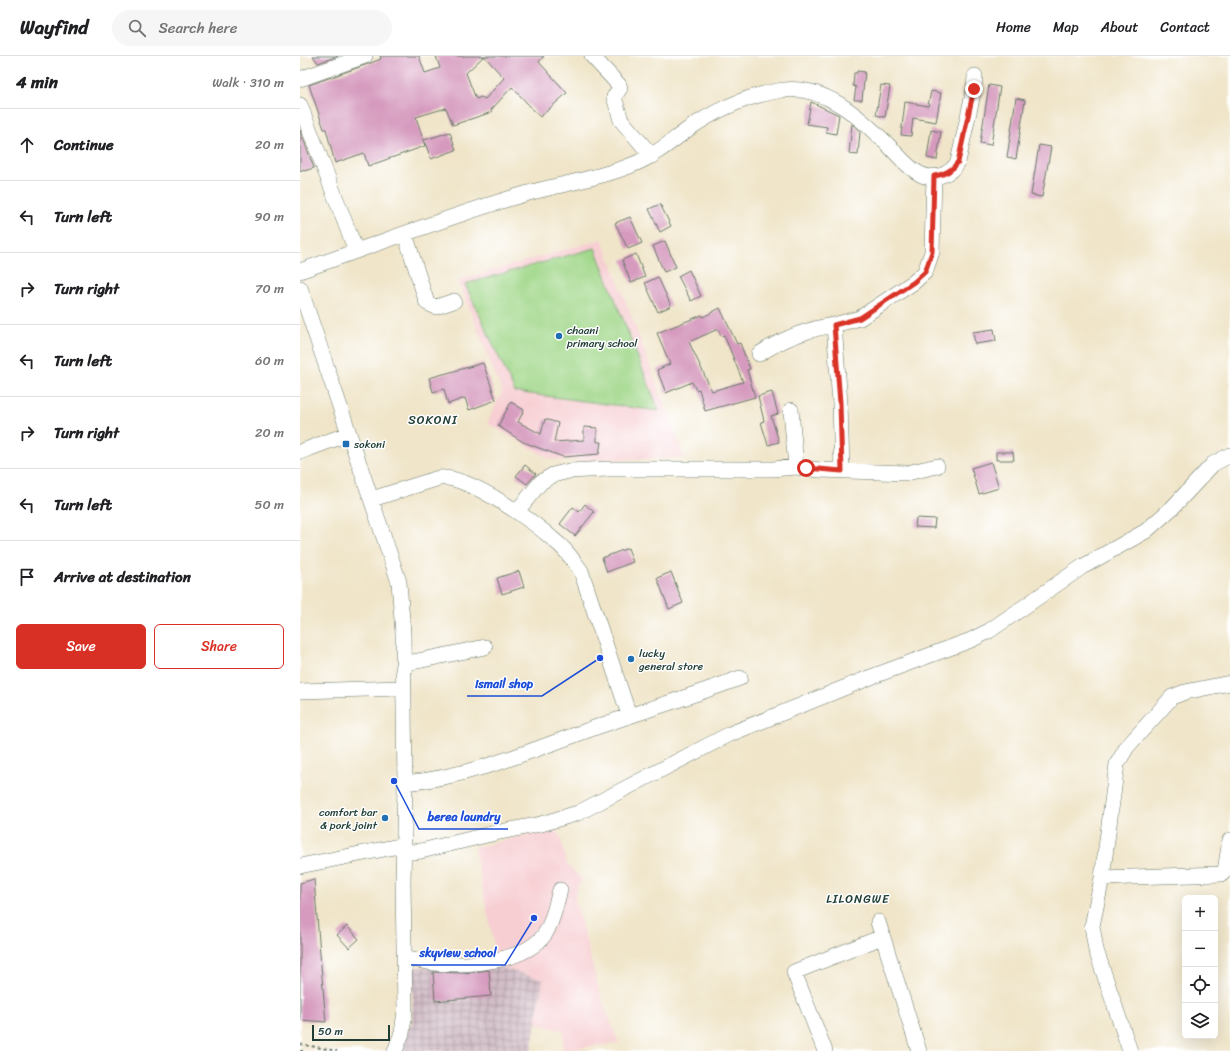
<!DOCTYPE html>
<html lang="en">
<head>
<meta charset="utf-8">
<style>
	body { margin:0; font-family:Sriracha,sans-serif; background:#f6f6f6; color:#202124 }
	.controls { position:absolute; right:12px; bottom:12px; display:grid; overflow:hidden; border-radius:6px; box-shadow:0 4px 16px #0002 }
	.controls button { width:36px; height:36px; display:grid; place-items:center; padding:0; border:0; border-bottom:1px solid #e0e0e0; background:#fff; color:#202124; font:20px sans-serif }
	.scale { position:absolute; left:12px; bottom:10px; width:78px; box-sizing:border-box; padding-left:4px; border:2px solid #1f3d34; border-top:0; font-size:11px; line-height:14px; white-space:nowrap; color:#1f3d34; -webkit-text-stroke:3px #fff; paint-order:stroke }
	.stop { position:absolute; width:12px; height:12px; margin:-9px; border:3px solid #d93025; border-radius:50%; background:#fff }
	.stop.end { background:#d93025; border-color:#fff; box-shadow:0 1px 4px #0008 }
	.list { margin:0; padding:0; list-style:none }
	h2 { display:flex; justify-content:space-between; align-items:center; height:52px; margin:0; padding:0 16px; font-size:17px }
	h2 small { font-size:13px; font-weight:400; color:#757577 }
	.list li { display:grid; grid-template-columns:26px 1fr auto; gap:12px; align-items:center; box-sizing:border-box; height:72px; padding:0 16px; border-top:1px solid #e0e0e0 }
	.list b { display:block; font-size:15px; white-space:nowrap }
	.list em { font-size:13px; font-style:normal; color:#757577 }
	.actions { display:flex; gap:8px; padding:12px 16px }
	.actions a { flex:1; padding:9px 0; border:1px solid #d93025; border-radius:6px; text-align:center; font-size:14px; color:#d93025 }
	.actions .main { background:#d93025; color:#fff }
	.icon { flex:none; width:22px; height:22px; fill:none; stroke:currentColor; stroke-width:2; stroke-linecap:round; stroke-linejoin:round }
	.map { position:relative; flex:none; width:930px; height:995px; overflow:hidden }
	header { display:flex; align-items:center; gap:24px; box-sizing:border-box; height:56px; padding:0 20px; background:#fff; border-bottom:1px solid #e0e0e0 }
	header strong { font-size:19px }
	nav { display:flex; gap:22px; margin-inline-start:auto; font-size:14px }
	.search { width:280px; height:36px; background:#f6f6f6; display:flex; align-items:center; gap:10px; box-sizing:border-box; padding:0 14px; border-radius:22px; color:#757577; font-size:15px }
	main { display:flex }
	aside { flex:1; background:#fff }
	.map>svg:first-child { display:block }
</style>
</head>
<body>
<header>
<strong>Wayfind</strong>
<div class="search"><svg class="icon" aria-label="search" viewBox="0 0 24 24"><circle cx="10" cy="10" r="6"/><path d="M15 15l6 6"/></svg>Search here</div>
<nav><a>Home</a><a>Map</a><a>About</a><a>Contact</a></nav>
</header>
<main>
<aside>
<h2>4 min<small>Walk · 310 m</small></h2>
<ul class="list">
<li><svg class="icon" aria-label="ahead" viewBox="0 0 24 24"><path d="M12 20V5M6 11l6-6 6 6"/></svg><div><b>Continue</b></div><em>20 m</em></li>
<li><svg class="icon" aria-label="left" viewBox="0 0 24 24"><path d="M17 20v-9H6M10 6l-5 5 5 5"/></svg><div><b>Turn left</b></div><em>90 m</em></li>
<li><svg class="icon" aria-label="right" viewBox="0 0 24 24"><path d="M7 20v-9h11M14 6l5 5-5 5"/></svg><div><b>Turn right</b></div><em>70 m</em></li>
<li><svg class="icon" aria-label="left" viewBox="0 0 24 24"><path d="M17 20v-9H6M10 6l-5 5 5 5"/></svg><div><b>Turn left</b></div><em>60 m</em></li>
<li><svg class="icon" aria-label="right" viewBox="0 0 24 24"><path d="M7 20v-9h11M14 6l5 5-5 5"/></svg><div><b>Turn right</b></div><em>20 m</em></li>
<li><svg class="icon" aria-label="left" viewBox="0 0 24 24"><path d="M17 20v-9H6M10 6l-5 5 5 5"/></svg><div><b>Turn left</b></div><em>50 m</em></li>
<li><svg class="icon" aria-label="arrive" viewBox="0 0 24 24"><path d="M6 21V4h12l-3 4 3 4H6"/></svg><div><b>Arrive at destination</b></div></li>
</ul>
<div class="actions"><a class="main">Save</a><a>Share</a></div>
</aside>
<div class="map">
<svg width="930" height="995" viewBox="0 0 930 995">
	<defs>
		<pattern id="industrial-grid" width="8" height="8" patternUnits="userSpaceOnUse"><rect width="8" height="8" fill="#d2bdc7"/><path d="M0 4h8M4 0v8" fill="none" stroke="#aa9ba2"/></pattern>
	</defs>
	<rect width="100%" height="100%" fill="#fff"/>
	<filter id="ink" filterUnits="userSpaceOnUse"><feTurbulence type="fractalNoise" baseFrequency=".025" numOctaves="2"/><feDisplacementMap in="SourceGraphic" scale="8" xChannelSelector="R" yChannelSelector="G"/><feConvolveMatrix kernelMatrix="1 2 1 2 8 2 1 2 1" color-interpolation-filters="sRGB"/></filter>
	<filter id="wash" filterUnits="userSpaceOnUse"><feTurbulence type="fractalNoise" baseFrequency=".012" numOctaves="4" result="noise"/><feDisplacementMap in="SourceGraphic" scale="16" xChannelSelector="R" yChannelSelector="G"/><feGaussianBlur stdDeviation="0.9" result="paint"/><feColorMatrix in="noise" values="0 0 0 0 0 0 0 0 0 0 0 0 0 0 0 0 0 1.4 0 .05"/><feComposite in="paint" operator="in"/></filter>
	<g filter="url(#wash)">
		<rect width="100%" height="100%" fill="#f0e5c9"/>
		<path fill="#f7cfd3" d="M302,183L385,402L265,405L250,403L187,367L202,336L158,224Z
			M255,772L261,783L267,808L282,823L274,840L301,941L319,987L262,994L264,975L236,967L243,924L196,910L193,884L174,792Z"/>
		<path fill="url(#industrial-grid)" d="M196,910L243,924L231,995H100L112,965L113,911Z"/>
		<path fill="#a0d789" stroke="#608a5e" d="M295,192L359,355L215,336L165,228Z"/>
		<g id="blocks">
			<path fill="#d59abe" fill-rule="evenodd" d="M13,0H38L18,7Z
				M80,0H119L125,17L140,12L136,0H244L239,6L267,37L240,61L212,31L191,54L192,56L153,69L146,52L116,61L125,90L68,110L64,97L35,107L26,73H24L9,29L68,8L81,3ZM184,0L204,22L185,43L181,41L176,43L166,17Z
				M557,15L565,16L562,44H554L556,31L553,30L554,17H557Z
				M581,29L590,30L585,61L576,59Z
				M689,29L700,31L691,89L680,87Z
				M631,35L641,37L636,66L613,62L611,80L601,79L605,46L628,50Z
				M716,42L725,44L716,103L707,101Z
				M511,46L539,59L536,78L526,76L527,71L507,68Z
				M552,68L560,75L558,99L549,98Z
				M0,74L14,112L4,115V113L0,115Z
				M631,74L641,76L637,104L627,102Z
				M150,76L156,94L131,103L124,84Z
				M739,89L751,91L742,141L731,139Z
				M360,148L371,170L360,176L349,153Z
				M330,161L342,187L328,193L315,167Z
				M365,185L376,211L364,216L353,190Z
				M336,198L345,221L331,227L322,204Z
				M389,214L401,240L391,245L378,220Z
				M358,221L371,250L358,256L345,227Z
				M420,252L437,288L440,287L450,313L447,314L455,341L405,355L399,333L396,334L392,326L366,337L357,314L370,308L357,277L402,259L403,261ZM418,273L421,280L424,279L443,326L412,335L389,286Z
				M694,273L696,285L675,288L673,276Z
				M183,307L196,344L169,354L165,342L148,348L144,333L133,336L129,322Z
				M472,336L478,358L471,360L479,386L468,389L461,366L464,365L458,340Z
				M211,346L224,354L218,366L241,378L245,363L258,367L254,386L284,384V371L297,372V386H301L299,398L263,401L223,386L198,370Z
				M696,396H713L714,404H696Z
				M691,406L699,432L679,438L671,412Z
				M225,409L236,418L227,428L216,420Z
				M285,448L294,456L275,480L260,468L273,451L279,456Z
				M616,462L635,463L634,472L615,471Z
				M328,492L333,506L307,516L302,502Z
				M219,515L224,531L202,538L197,522Z
				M371,516L383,547L369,553L357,522Z
				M14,823L20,898L26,966L0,964V827Z
				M47,870L59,883L49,892L37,879Z
				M189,914L191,940L135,945L133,916L163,917Z"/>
		</g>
	</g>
	<g filter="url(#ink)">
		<use href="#blocks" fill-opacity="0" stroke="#687868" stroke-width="1"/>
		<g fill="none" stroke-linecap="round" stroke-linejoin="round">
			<defs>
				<path id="minor" d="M292,0L319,29L320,32L314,41L321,64L352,100
					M0,23L65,0
					M0,49L56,195
					M105,178L127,247L136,251L154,245
					M0,215C75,189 149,160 225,138C260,128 298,123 332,109C353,101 369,87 387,74C414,55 444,41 477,35C523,26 560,61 590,91C599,100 608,112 620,118C634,125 650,119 658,106L674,33L675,20
					M0,232L99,526L103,577L105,727L103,826L105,955L102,977L95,995
					M459,298C481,284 507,273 534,269
					M491,354L496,411
					M0,396L48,378
					M542,415L540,347L534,269L560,262L614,226L625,216L632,196L634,120
					M72,443L139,422C168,419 233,465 255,485C266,493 273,504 281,515L329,659
					M217,455L241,426L253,419L269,415L308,413H473L496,411L520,414L607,417L637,410
					M103,608L185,591
					M0,635L103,632
					M105,727C170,721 233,694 294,672C343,655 392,640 440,622
					M104,797L121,795L195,777L241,768L278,757L430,678L571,621L671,584L689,575L782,511L846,475L873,451L913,408L930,399
					M0,810L104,789
					M802,822L922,818L925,815L930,784
					M578,866L619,995
					M104,901C114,903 124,906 134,907C167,910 224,907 245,878C253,866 256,848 260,834
					M525,995L494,916L582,881
					M830,995L796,894L792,870L802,822L817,708L827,691L872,641L885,636L930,627"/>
			</defs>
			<use href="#minor" stroke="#687868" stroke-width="16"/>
			<path stroke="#687868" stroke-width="2" stroke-dasharray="3 3" stroke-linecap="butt" d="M0,988L37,995
				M0,995H4"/>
			<use href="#minor" stroke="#fff" stroke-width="15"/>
		</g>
	</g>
	<g fill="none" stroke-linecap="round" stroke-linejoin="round" filter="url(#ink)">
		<path stroke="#d93025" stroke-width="5" d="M506,412L542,415L540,347L534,269L560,262L614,226L625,216L632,196L634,120C644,119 652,115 658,106L674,33"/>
	</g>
	<g fill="#1f6fb2" stroke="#fff" stroke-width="1.5">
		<circle cx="259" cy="280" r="4"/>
		<rect x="42" y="384" width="8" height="8" rx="2"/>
		<circle cx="331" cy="603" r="4"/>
		<circle cx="85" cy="762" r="4"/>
	</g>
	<g text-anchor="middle" stroke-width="3" stroke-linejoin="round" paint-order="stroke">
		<g font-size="11" fill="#1f3d34" stroke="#fff" text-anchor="start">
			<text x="267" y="278">chaani<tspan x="267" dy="13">primary school</tspan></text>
			<text x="54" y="392">sokoni</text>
			<text x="339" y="601">lucky<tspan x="339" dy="13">general store</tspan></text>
			<text x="77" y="760" text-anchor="end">comfort bar<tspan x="77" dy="13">&amp; pork joint</tspan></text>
		</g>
		<g font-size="12" letter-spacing="1" fill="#1f3d34" stroke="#fff">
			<text x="133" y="368">SOKONI</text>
			<text x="558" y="847">LILONGWE</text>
		</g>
	</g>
	<path fill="none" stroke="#1d4ed8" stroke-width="1.5" d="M300 602L242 640H167M94 725L119 773H208M234 862L205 909H111"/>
	<g fill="#1d4ed8" stroke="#fff" stroke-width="1.5">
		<circle cx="300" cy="602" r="4"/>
		<circle cx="94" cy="725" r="4"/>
		<circle cx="234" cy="862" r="4"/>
	</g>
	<g font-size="12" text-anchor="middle" font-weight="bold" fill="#1d4ed8" stroke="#fff" stroke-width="3" stroke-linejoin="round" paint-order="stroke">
		<text x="204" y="632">ismail shop</text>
		<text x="164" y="765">berea laundry</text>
		<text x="158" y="901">skyview school</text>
	</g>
</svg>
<div class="controls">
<button>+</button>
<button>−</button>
<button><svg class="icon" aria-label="locate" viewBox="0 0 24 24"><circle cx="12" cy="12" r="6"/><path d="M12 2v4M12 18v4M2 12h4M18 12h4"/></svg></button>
<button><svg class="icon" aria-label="layers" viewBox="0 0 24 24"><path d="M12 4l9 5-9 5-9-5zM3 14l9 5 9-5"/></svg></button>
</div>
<div class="scale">50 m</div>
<div class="stop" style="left:506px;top:412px"></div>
<div class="stop end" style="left:674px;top:33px"></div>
</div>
</main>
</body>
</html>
